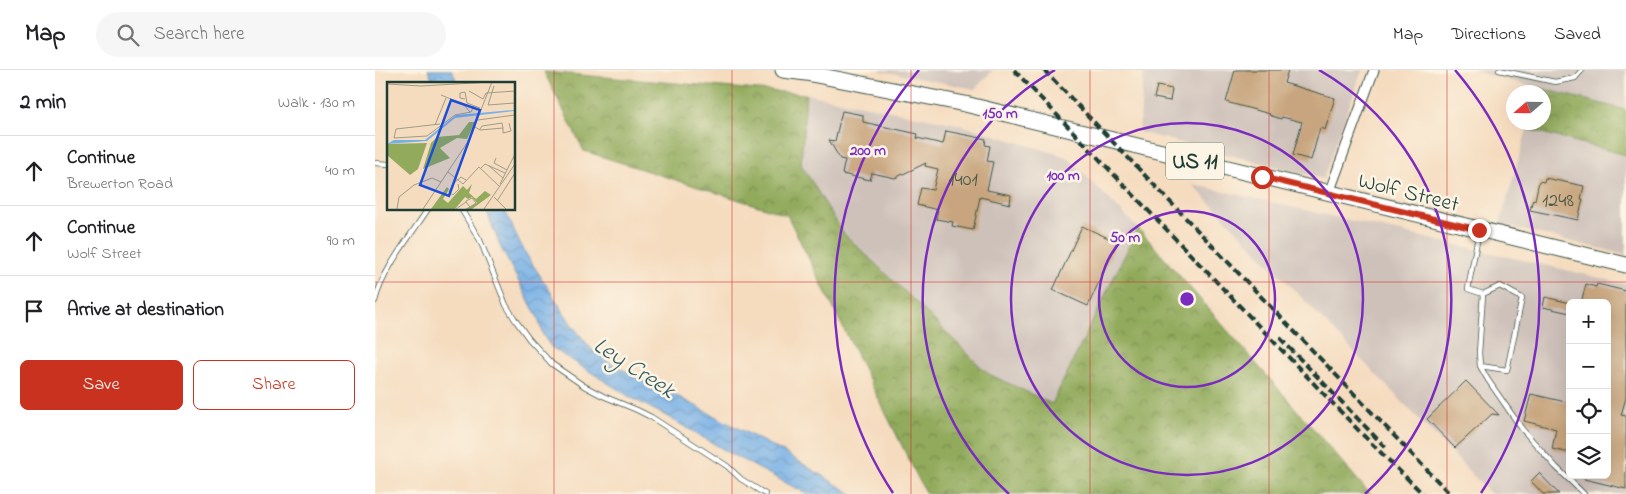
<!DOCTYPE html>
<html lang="en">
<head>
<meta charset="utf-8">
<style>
	body { margin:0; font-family:"Indie Flower",sans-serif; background:#f6f6f6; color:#202124 }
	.controls { position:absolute; right:15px; bottom:15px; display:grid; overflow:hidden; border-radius:8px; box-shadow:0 5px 20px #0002 }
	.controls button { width:45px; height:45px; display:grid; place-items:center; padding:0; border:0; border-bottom:1px solid #e0e0e0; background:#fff; color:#202124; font:25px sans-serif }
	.compass { position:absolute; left:1131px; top:15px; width:45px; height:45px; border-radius:50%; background:#fff; box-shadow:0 5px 20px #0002; rotate:250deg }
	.stop { position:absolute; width:15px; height:15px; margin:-11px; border:4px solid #c8321e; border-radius:50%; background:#fff }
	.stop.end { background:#c8321e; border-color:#fff; box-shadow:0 1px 5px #0008 }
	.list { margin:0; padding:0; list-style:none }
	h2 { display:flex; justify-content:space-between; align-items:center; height:65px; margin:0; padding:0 20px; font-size:21px }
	h2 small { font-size:16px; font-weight:400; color:#757577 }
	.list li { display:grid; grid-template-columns:32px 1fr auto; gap:15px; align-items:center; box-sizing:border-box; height:70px; padding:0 20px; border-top:1px solid #e0e0e0 }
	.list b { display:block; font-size:19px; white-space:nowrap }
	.list p { margin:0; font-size:16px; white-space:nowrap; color:#757577 }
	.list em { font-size:16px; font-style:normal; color:#757577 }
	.actions { display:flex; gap:10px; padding:15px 20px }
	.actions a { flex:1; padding:11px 0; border:1px solid #c8321e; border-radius:8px; text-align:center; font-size:18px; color:#c8321e }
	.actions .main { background:#c8321e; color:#fff }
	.icon { flex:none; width:28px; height:28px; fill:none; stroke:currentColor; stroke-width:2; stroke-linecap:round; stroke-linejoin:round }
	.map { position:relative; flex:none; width:1251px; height:424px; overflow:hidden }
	header { display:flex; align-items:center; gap:30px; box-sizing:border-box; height:70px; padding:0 25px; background:#fff; border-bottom:1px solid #e0e0e0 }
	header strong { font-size:24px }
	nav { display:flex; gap:28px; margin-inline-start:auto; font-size:18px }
	.search { width:350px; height:45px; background:#f6f6f6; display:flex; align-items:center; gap:12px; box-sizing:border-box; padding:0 18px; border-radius:28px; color:#757577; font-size:19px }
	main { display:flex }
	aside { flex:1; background:#fff }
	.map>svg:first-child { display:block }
</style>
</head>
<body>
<header>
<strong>Map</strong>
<div class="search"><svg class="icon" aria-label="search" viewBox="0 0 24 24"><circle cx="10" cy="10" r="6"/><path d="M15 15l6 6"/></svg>Search here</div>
<nav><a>Map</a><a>Directions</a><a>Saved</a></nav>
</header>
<main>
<aside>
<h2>2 min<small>Walk · 130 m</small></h2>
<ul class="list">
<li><svg class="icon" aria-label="ahead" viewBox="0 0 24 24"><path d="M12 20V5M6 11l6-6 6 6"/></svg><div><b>Continue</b><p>Brewerton Road</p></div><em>40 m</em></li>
<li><svg class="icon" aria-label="ahead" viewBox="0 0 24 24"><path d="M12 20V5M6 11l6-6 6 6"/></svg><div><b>Continue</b><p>Wolf Street</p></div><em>90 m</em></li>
<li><svg class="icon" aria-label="arrive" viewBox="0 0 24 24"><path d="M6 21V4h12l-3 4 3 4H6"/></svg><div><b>Arrive at destination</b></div></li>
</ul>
<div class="actions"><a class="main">Save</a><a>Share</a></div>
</aside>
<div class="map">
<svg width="1251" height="424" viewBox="0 0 1251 424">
	<defs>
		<pattern id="forest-crowns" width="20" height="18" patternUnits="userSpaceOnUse" patternTransform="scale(1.25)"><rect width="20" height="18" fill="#91aa5b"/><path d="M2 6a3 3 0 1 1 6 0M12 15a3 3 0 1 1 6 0" fill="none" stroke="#768c4c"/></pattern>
		<pattern id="water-waves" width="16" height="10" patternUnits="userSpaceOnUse" patternTransform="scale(1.25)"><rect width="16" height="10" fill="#77b0e7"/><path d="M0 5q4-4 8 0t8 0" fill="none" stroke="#6190bc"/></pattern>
	</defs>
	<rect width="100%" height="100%" fill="#fcf5e5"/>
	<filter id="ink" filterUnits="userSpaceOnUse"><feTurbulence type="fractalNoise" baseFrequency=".02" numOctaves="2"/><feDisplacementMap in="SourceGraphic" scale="10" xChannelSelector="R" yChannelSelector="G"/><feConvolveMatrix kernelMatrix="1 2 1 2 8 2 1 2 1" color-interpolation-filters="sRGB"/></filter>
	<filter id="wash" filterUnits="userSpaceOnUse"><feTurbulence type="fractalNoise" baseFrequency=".0096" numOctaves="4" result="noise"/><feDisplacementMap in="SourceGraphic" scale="20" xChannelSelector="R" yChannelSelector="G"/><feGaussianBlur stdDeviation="1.12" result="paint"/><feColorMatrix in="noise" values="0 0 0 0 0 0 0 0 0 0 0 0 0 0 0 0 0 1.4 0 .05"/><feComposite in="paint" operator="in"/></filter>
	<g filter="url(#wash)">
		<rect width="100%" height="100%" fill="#f5dcbf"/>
		<path fill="#cec1ba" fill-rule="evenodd" d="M501,0H618L600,19Z
			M769,0H987L948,109L764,62Z
			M1095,0H1251V40L1223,34Z
			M431,24L582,54L692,87L763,158L677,334L612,303L549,240L468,163L426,94Z
			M1152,59L1251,85V185L1125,154Z
			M817,114L1251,214V424H1116ZM1195,233H1232V405H1195Z"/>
		<path fill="url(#forest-crowns)" stroke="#587448" d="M169,2L431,24L426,94L468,163L549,240L612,303L677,334L763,158L995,424H551L412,145L209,81Z
			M1164,18L1251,40V85L1152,59L1153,53L1168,52V22H1162Z"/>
		<path fill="url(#water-waves)" stroke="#4b768e" d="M53,0H77L83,14H59Z
			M111,139H129L149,181L197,255L216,279L238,295L298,324L410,383L477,424H432L358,385L295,348L255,327L176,277L168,265L163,248L125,176Z"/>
		<g id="blocks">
			<path fill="#c8a57e" d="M860,0H913L909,13L960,28L950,60L945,58L936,90L918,85L927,52L907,47L906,49L894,45L895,44L851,32Z
				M782,16L797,19L795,31L779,28Z
				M467,41L488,45V52L543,64L542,68L568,74L571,61L611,69L610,75L615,76L612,91L618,92L612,120L636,125L635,134L605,127L598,160L577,156L578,152L561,149L563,140L542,135L546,118L558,120L563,99L550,96L551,93L520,108L497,103L495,110L467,104L470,90L465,89L454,70L460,71Z
				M1170,108L1209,116L1206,129H1208L1203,150L1155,140L1158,129L1160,130L1164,111L1169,112Z
				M707,156L742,172L713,236L678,220Z
				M1211,214L1221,217L1222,214L1251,221V328L1246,345L1251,346V419L1209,409V405H1232V233H1206Z
				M1170,227L1195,233V243L1168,237Z
				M1091,311L1124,345L1117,344L1080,378L1052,349Z
				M1156,324L1195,333V383L1177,379L1181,359L1149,351Z
				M1164,403L1184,424H1168L1156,411Z"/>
		</g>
	</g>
	<g filter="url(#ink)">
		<use href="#blocks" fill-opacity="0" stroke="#3f5549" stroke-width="1"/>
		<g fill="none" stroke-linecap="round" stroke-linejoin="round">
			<defs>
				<path id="lane" d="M1124,0L1180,12L1200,8L1207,0
					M0,93L14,94
					M86,139L105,170L131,235L141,251L154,269L177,294L209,316L228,326L262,340L276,347L352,396L366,409L390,424
					M1104,161L1093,219L1108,224L1104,283L1105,296L1113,310L1147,359L1181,397L1209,424
					M0,231C7,201 36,165 53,139
					M1105,296L1132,300L1147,228L1125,216L1108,224"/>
				<path id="street" d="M954,123L999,0"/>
				<path id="primary" d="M408,0L431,3L590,34L1251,195"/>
			</defs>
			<use href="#lane" stroke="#3f5549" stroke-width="6"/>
			<use href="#street" stroke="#3f5549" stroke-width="11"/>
			<use href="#primary" stroke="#3f5549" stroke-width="17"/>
			<use href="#lane" stroke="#fff" stroke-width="4.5"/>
			<use href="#street" stroke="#fff" stroke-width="9"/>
			<use href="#primary" stroke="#fff" stroke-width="15"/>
			<path stroke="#1f3d34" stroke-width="4" stroke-dasharray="8 4" stroke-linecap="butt" d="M639,0L988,365L1048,424
				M669,0L1075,424
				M905,268L1012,379"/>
		</g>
	</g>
	<g fill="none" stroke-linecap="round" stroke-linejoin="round" filter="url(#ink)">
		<path stroke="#c8321e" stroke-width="6" d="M887,107L1104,160"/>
	</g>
	<path fill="none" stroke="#d62828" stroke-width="1" stroke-opacity="0.55" d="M179,0V424M357,0V424M536,0V424M715,0V424M894,0V424M1072,0V424M0,212H1251"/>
	<g fill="none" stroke="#7b2cbf" stroke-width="2.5">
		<circle cx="812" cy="229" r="88"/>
		<circle cx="812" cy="229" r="176"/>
		<path d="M634 424A264 264 0 0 1 680 0M944 0A264 264 0 0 1 990 424"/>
		<path d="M518 423A352 352 0 0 1 544 0M1080 0A352 352 0 0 1 1106 423"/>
	</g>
	<g text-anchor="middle" stroke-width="5" stroke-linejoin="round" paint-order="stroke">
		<g font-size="20" fill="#495746">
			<text x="588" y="115">1401</text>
			<text x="1183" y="136">1248</text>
		</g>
		<rect fill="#fcf5e5" stroke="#617469" stroke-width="1" x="791" y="72.5" width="58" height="37" rx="4"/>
		<g font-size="21" font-weight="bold" fill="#1f3d34">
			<text x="820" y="98">US 11</text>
		</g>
		<g font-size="22" fill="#1f3d34" stroke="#fcf5e5">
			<text transform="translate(1034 121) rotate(14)" y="8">Wolf Street</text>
		</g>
		<g font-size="24" font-style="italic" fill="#355a61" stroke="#fcf5e5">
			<text transform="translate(260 297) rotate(33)" y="8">Ley Creek</text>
		</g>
	</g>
	<g transform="translate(12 12)">
		<rect width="128" height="128" fill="#f5dcbf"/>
		<path d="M82,40H88L80,57L70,56L53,66L63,76L36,87L44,61L50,55L72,53ZM40,61L31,87L23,93L0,73V62ZM85,102L82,111L89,117L98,109L104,113L85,127H78L90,121L85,115L81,117L78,115L68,127H44L60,105L62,107L56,117L61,121L76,104L80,108Z" fill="#91aa5b"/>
		<path d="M127,28V29L68,36L40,59L0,62L7,58H38L69,33Z" fill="#77b0e7"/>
		<path fill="none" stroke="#9f9c87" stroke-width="1" d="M0,2L34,4L104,0M107,4L101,23L128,21M82,9L96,17L99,11L128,9M54,13L76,22L83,30M78,17L73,16V11L78,10L80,21L93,26M91,38L128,33M53,42L9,47L7,56L40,54L68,33L84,30L87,24M48,43L59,16M88,45L93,48L116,46L115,41L95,44L93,47M116,46V51L124,49L122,41M109,76L107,81L120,88M102,84L116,96M94,86L98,82L118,91M61,90L76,102L92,85L113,105M71,102L72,107L66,113L62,110L66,102L74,95L79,98M113,102L128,72M107,115L119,127M110,119L128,91M10,127L12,115L27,103L45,96L54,100M36,127L82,58L105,0M69,127L79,120V119L85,116L89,121L83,125L79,120M97,127L128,82"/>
		<path fill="#1d4ed8" fill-opacity="0.15" stroke="#1d4ed8" stroke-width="2.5" d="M64,18L93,28L62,114L33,103Z"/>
		<rect width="128" height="128" fill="none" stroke="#1f3d34" stroke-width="2.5"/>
	</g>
	<circle cx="812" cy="229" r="8" fill="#7b2cbf" stroke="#fcf5e5" stroke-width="2.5"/>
	<g font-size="15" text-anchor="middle" font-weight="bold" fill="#7b2cbf" stroke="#fcf5e5" stroke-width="5" stroke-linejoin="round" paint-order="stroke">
		<text x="625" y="48">150 m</text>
		<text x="493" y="85">200 m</text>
		<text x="688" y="110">100 m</text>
		<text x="750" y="172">50 m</text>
	</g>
</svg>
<div class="controls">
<button>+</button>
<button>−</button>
<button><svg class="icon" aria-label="locate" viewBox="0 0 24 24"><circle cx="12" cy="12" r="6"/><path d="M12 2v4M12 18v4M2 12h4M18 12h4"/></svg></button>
<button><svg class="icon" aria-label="layers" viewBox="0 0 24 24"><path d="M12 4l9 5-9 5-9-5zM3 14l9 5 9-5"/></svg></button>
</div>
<svg class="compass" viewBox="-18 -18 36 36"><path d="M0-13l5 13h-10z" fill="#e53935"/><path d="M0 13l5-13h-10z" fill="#757577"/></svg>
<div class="stop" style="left:887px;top:107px"></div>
<div class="stop end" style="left:1104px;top:160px"></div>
</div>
</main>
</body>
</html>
